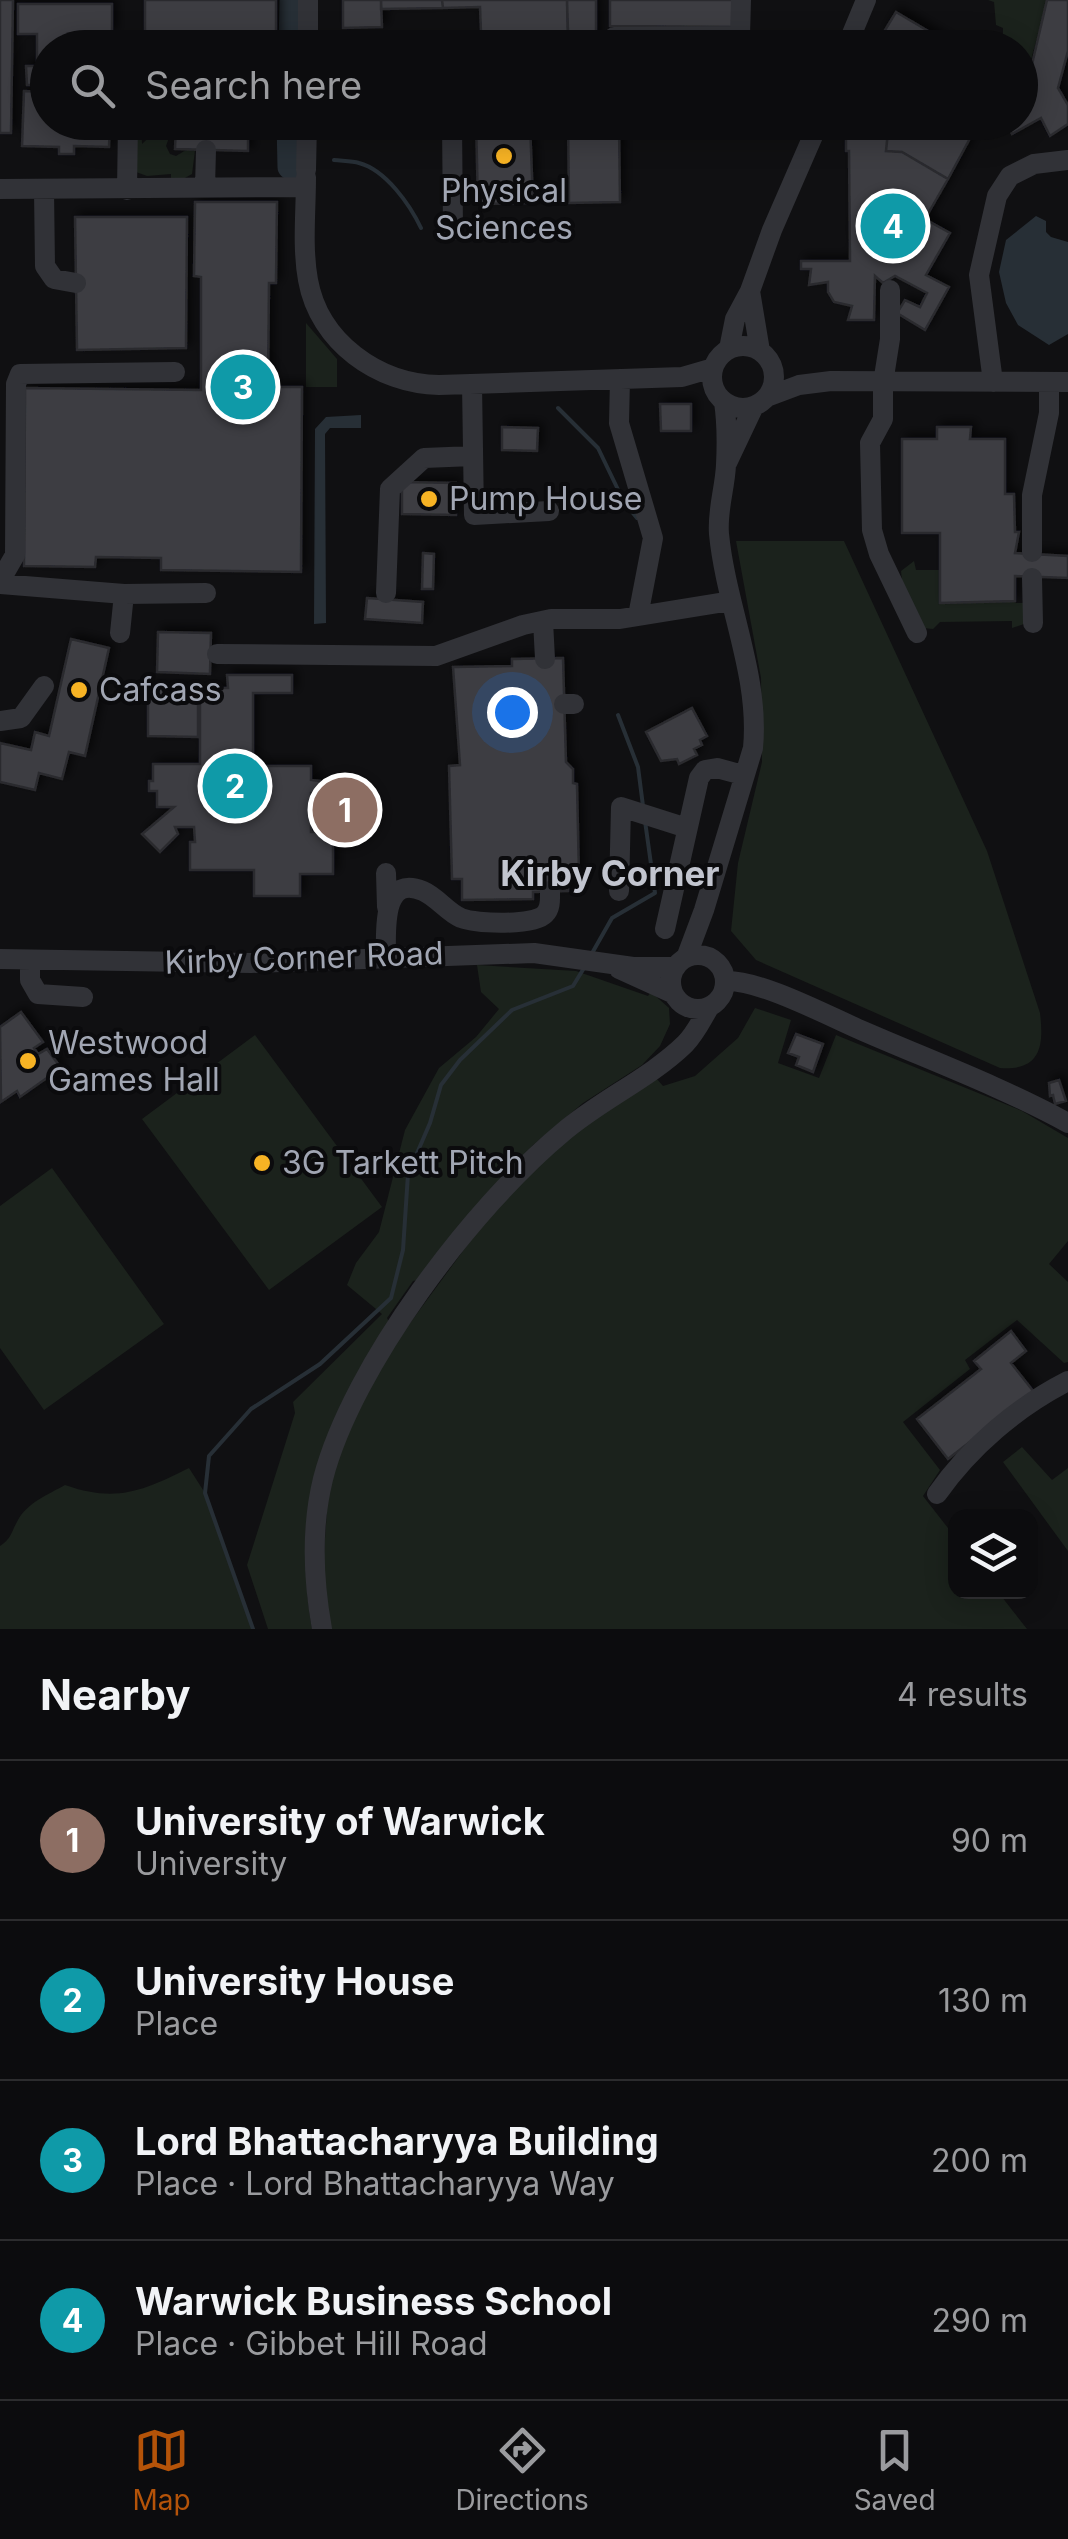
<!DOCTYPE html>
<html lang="en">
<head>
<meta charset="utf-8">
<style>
	body { margin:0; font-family:Inter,sans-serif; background:#1a1a1c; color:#f1f3f6 }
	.controls { position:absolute; right:30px; bottom:30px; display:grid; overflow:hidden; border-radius:20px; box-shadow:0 5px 25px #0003 }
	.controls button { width:90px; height:90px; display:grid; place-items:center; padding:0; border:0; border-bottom:2px solid #2c2c2e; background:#0c0c0e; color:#f1f3f6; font:50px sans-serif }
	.you { position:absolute; left:512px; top:712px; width:35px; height:35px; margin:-25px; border:8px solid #fff; border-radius:50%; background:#1a73e8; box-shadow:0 0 0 15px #1a73e833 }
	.badge { display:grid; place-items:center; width:65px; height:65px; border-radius:50%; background:#b45309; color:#fff; font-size:32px; font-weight:700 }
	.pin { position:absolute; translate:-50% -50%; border:5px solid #fff; box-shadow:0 2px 10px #0006 }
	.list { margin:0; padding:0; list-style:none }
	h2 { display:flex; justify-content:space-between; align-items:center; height:130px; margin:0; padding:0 40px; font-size:42px }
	h2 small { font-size:32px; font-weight:400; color:#9a9b9e }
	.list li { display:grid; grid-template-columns:65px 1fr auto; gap:30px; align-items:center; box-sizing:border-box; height:160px; padding:0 40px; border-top:2px solid #2c2c2e }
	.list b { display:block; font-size:38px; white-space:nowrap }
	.list p { margin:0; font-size:32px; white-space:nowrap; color:#9a9b9e }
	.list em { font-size:32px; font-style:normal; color:#9a9b9e }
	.icon { flex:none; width:55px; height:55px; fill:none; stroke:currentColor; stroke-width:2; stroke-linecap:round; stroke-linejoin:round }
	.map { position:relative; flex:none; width:1068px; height:1629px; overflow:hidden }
	.search { position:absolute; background:#0c0c0e; box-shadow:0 5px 25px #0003; left:30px; right:30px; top:30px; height:110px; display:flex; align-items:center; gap:25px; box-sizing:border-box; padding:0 35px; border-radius:55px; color:#9a9b9e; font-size:38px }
	.sheet { height:770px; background:#0c0c0e }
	nav { display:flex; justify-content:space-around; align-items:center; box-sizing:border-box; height:140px; border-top:2px solid #2c2c2e; background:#0c0c0e; font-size:28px; color:#9a9b9e }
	nav a { display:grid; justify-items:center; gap:5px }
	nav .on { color:#b45309 }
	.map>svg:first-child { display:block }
</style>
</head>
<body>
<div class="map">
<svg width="1068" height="1629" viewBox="0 0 1068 1629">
	<defs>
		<filter id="shadow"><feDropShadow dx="4.5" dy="-4.5" stdDeviation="5" flood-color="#0009"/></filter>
	</defs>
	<rect width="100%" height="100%" fill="#101012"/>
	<path fill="#1b221c" d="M988,0H1047L1026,79L1021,83L1020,48L1003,47V28L996,25L994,2Z
		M132,123H141L142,144L164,123L171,132L166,146L170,154L176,156L186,150H195L192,174L183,179H171V174L147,176L136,172Z
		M306,323L337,359V387H306Z
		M736,541H844L987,851L1040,1013C1044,1046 1041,1071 1000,1068L756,960L731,931L738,863L762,762L761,678Z
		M914,561L916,570H940L1016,603H1024V624L1012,628V621L940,622L933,629L923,628L902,581L901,571Z
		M477,965L576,971L648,996L651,992L669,1008L670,1024L660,1046L642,1065L583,1103L533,1145L418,1280L413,1281L387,1318L390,1324C322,1424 291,1507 312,1629H268L247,1565L295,1413L293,1402L382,1314L347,1285L356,1263L379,1232L405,1130L439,1068L476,1037L499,1009L481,992Z
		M755,1008L791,1020L778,1063L819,1078L836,1035L1022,1111L1068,1138V1241L1049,1264L1068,1282V1362L1064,1363L1017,1320L965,1360L970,1369L903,1422L940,1470L923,1496L955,1537L956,1592H998L1027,1629H329L322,1580L329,1483L359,1404L399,1338L488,1217L561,1142L656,1078L663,1086L695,1076L738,1038Z
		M255,1035L382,1207L269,1290L142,1119Z
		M52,1168L164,1324L44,1410L0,1348V1206Z
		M1022,1447L1052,1480L1068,1468V1551L1003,1462Z
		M189,1468L205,1493L253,1629H0V1546C12,1538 11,1532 18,1520C27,1503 49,1494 65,1485C116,1503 143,1491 189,1468Z"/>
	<path fill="#272f36" d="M1036,216L1046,221V232L1051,237L1068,242V334L1049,345L1018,325L1006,303L999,272L1006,240Z
		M361,415V428H330L325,434L326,623L314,624L315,429L326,417Z"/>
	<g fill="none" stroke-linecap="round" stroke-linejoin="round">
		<path stroke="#272f36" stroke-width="4" d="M334,160C342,161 352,161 359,163C386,170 410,205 421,228
			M290,167L291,182
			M558,408L598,448L624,502L637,518
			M618,715L638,767L643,806
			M591,955L612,918L655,893L645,821
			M253,1629L205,1493L209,1456L251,1409L320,1364L391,1298L403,1250L408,1174L430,1123L441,1085L460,1060L512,1010L573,986L584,968"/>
		<path stroke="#272f36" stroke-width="25" d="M291,48L292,0
			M289,122L290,167"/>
	</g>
	<path fill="#3c3d42" stroke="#2a2a2e" stroke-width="2.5" filter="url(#shadow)" d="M0,0H13L11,133H0Z
		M145,0H276V48H145Z
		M343,0H381L382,27L343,28Z
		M381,0H442L443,8L381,9Z
		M442,0H567L568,31L481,33L480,7L443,8Z
		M567,0H596V48H568Z
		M610,0H734V27L610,26Z
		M1047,0H1068V51L1058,88L1068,105V124L1050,136L1041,118L1012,134L1005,122H1020V93L1026,90Z
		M18,4H112V34L78,33V48H48V85H27L26,66H37V34H18Z
		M896,12L957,48H896L897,45L882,35Z
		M24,91L48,92V122H110L109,147L74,146V154H59V147L22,146Z
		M176,122H248V151L175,149Z
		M476,122H530L533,203L478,204Z
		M568,122H619L620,202L569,203Z
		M846,122H889L886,151L902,152L948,179L925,219L950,233L926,275L949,287L925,330L897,313L905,300L920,307L927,293L895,276L883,283L875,276L874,320H848L852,306L834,302L828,292V282L809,285L811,269H801V261H850L849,151H846Z
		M889,122H960L974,131L948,179L902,152L886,151Z
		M532,190L569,192V199L533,198Z
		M195,202H277L276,283H269L268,387H302L301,572L161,570V558L96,557L95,567L24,566L25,388L201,390V277L194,276Z
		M75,217H187L186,348L77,350Z
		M660,404H691V431H661Z
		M502,427L538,428L537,451L502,450Z
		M937,427H971L970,439H1005V494H1014L1015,532H1019L1015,553L1068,556V578L1015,576V601L940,603V533H902V439H937Z
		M402,482L456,483V515L402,514Z
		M423,553L434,554L433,589H422Z
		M367,598L423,602L422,623L365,619Z
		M158,632L211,633L210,674L157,672Z
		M71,639L109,648L85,756L69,752L62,779L39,773L35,790L0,782V743L31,750L35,732L49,736Z
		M563,658L566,762L573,769V783L577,784L579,877L568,876V891L533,892V899L462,900V879H452L449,766L460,765L453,667L512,666V659Z
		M227,675H292V693H253V766H311V780L320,781L321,793H311V832H333V874H300V896H254V870H190V842H195L194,827H175L178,834L160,852L142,834L174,807H157V791H149V781H153V764H200V688H228Z
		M148,687H198V737L148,736Z
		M692,708L707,736L700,740L702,745L694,749L697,755L679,764L677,759L661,761L646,732Z
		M21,1012L43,1042L34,1048L38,1054L47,1049L61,1068L20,1097L17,1091L1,1102L0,1027Z
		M796,1034L823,1044L813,1072L796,1065L799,1057L788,1053Z
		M1059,1080L1066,1101L1055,1104L1053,1095L1050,1096L1049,1083Z
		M1011,1331L1026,1351L1011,1363L1034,1392L948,1459L917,1419L981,1369L974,1361Z"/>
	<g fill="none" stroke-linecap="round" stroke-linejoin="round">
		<path stroke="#313237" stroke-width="20" d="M614,37L740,36L741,0
			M381,43H452V48
			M308,48V0
			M846,48L866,0
			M452,122L453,230
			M306,170L307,122
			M306,177C306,211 302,247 308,280C319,342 378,384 439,385L682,377L713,368
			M205,187L206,150
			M0,189L306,187
			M44,190L45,266L54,279L76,283
			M127,190L128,122
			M890,290V339L883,383V419L870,443L872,530L879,554L917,633
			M750,291L760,351
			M712 377a31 31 0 1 1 62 0a31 31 0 1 1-62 0Z
			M729,349L735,319L750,291L772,230L819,122
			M620,379L619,423L653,538L638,616
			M993,382L979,275L997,196L1010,176L1034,164L1068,160
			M472,384L474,515L549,511
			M767,397L799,385L831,381L1068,382
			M727,463L754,406
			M1032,552V495L1049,413V382
			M1032,578L1033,623
			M0,581L15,555L16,384L20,374L175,372
			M0,584L124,594L120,633
			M386,593L390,489L424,458L473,456
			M124,594L206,593
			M543,621L545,659
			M217,654L436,656L523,625L551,619H620L731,601
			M564,704H574
			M0,721L21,718L44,686
			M386,873L387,907
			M619,891L621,807L687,828
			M665,929L699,778L705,770L717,768L743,775
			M671 982a27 27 0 1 1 54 0a27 27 0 1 1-54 0Z
			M386,956C386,933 381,873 423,891C437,897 447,912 461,918C477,924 534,926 545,914C551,908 550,899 550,891
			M686,958L704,910L753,748C760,676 726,606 719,534C717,510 725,488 726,465C727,445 727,422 724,402
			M0,959L251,963L534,953L633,967H676
			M30,961V980L38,994L83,997
			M619,969L674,994
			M726,981C761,980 828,1016 863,1031C932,1061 1002,1087 1068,1123
			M937,1494C970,1447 1017,1407 1068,1381
			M322,1629C313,1579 311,1528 323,1479C352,1366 473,1207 562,1133C600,1100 649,1079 685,1044C696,1033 702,1019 710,1006"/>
	</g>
	<g fill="#f7b324" stroke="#0b0b0d" stroke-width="4">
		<circle cx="504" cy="156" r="10"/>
		<circle cx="429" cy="499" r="10"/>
		<circle cx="79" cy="690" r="10"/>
		<circle cx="28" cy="1061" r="10"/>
		<circle cx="262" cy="1163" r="10"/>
	</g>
	<g text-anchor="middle" stroke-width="8" stroke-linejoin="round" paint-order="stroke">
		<g font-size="32" fill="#a1a6b3" stroke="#0b0b0d" text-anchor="start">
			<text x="504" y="202" text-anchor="middle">Physical<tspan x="504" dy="37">Sciences</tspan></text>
			<text x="449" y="510">Pump House</text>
			<text x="99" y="701">Cafcass</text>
			<text x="48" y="1054">Westwood<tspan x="48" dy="37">Games Hall</tspan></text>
			<text x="282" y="1174">3G Tarkett Pitch</text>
		</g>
		<g font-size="32" fill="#a1a6b3" stroke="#0b0b0d">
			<text transform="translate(304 958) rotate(-2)" y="11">Kirby Corner Road</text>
		</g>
		<g font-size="35" font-weight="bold" fill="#c2c5cf" stroke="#0b0b0d">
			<text x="610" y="886">Kirby Corner</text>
		</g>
	</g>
</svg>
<div class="controls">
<button><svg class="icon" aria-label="layers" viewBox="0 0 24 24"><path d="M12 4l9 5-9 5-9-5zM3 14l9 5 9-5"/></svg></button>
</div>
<div class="you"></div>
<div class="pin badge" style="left:345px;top:810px;background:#8d6e63">1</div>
<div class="pin badge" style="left:235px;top:786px;background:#0f9aa8">2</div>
<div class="pin badge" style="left:243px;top:387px;background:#0f9aa8">3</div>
<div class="pin badge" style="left:893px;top:226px;background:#0f9aa8">4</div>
<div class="search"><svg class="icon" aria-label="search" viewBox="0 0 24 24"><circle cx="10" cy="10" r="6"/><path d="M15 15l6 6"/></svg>Search here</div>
</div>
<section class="sheet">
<h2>Nearby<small>4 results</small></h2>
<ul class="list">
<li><span class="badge" style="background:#8d6e63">1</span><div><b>University of Warwick</b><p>University</p></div><em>90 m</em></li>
<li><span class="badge" style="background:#0f9aa8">2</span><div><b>University House</b><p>Place</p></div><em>130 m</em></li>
<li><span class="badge" style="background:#0f9aa8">3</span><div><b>Lord Bhattacharyya Building</b><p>Place · Lord Bhattacharyya Way</p></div><em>200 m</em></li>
<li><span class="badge" style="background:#0f9aa8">4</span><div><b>Warwick Business School</b><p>Place · Gibbet Hill Road</p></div><em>290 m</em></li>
</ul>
</section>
<nav>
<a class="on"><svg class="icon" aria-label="map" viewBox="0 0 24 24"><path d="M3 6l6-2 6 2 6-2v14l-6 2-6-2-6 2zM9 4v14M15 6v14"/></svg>Map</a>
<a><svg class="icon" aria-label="directions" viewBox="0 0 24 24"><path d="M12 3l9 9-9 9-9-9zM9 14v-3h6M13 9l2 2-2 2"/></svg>Directions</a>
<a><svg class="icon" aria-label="saved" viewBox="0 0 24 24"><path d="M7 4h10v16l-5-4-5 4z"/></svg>Saved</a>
</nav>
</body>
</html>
